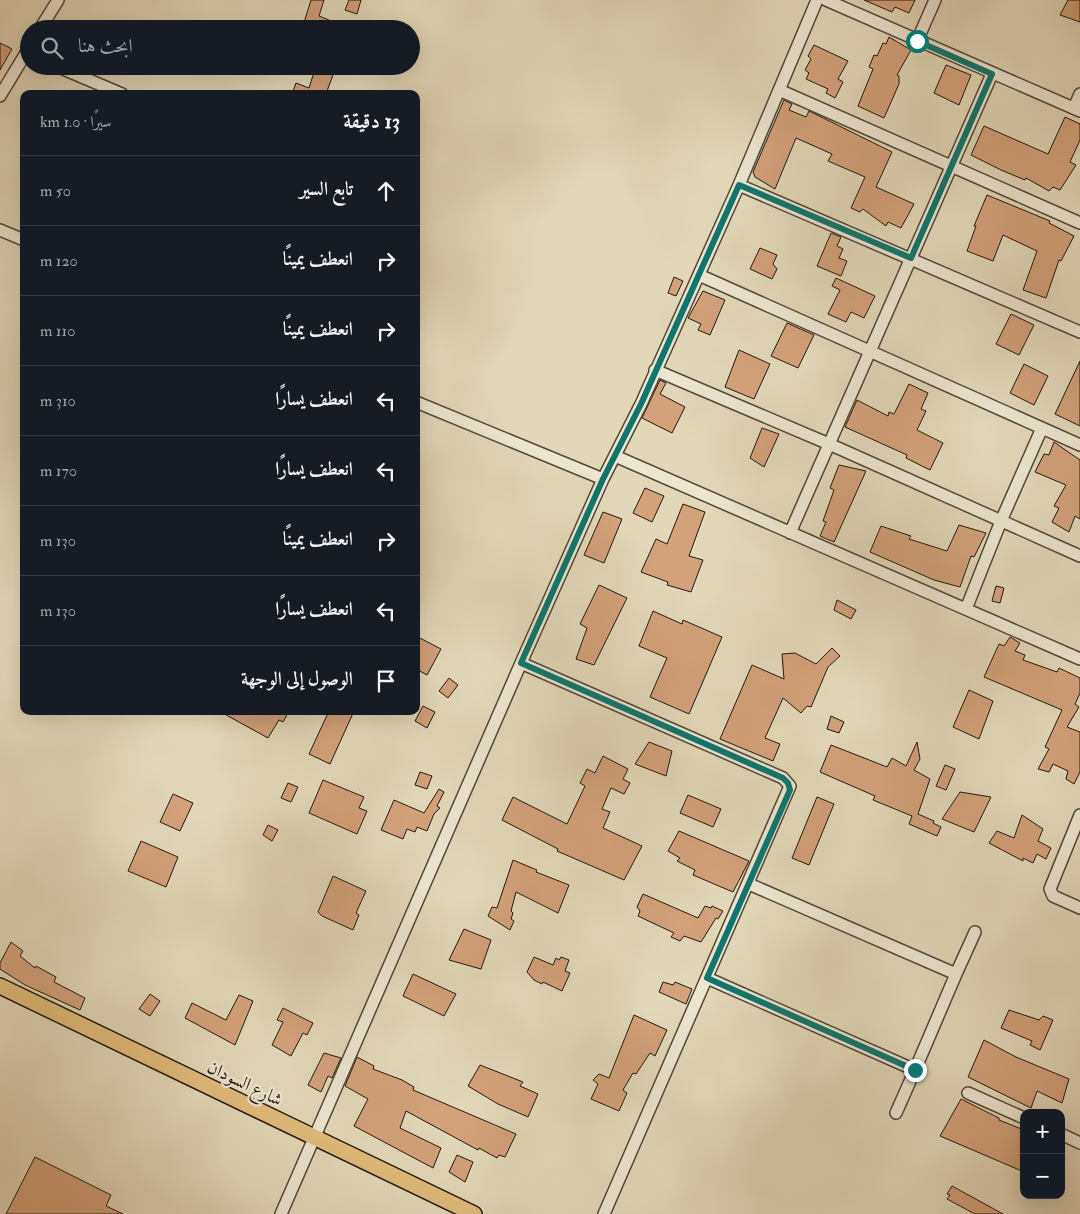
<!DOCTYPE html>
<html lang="ar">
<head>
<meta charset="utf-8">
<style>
	body { margin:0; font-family:"IM FELL Double Pica",Amiri,serif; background:#20242c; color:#f1f3f6; direction:rtl }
	.controls { position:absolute; right:15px; bottom:15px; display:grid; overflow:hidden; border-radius:10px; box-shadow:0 5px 20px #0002 }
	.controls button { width:45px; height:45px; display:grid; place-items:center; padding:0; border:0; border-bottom:1px solid #363941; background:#171b24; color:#f1f3f6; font:25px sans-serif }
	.stop { position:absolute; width:15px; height:15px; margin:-11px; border:4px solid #0f766e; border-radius:50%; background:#fff }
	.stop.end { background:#0f766e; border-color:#fff; box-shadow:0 1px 5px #0008 }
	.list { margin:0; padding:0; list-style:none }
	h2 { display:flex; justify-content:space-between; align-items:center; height:65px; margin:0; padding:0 20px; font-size:21px }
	h2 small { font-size:16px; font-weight:400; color:#9ea1a6 }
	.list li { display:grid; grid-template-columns:32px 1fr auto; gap:15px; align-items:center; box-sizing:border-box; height:70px; padding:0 20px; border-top:1px solid #363941 }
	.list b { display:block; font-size:19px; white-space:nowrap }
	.list em { font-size:16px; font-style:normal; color:#9ea1a6 }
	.icon { flex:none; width:28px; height:28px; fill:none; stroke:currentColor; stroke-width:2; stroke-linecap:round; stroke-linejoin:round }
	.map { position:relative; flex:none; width:1080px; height:1214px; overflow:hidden; direction:ltr }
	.search { position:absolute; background:#171b24; box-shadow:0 5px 20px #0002; left:20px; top:20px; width:400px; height:55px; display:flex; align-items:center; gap:12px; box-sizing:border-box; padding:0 18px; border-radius:28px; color:#9ea1a6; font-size:19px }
	.panel { position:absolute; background:#171b24; box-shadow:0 5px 20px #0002; left:20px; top:90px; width:400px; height:625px; border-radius:10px; direction:rtl }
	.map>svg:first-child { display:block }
</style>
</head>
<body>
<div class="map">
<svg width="1080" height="1214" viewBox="0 0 1080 1214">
	<rect width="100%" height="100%" fill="#e2d8b8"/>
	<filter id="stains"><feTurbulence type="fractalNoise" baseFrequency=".004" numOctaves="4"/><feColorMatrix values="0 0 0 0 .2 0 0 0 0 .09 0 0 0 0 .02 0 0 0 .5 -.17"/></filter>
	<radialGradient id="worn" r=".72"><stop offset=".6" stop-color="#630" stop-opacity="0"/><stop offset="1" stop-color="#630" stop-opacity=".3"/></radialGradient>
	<path fill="#d3a17a" stroke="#22180f" d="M311,0H324L319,16L329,20L327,29H302Z
		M349,0H361L357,14L345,10Z
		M864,0H915L909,13L895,7L892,12Z
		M1068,0H1080V22L1060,15Z
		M889,37L911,50L897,75L899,76V84L884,118L858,106L873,69L869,67L874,55L877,56L883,43L886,44Z
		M0,43L12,49L0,70Z
		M814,45L848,61L838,79L843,82L835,98L826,93L828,89L806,79L809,73L805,70L811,59L808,56Z
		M946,65L971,75L959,105L934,93Z
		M316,66L334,72L326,94L317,92L322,94H292L296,83L309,88Z
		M784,100L792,104L789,110L806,117L809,111L892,152L876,187L914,204L901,228L888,222L886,226L863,209L860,212L851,208L865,177L828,161L832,154L796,138L775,189L755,177L753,172Z
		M1065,117L1080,124V140L1070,162L1076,165L1060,190L1053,187L1049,191L1026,178L1025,180L1001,170L971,155L984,126L1048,154Z
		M987,195L1050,221L1049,223L1074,236L1061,261L1059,260L1046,298L1023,290L1037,251L1003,235L993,261L967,251L976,226H974Z
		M831,233L841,237L837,246L843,249L839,258L847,261L841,276L817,266Z
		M760,248L777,255L773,264L777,269L772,279L750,269Z
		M674,277L683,281L676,296L668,293Z
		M836,278L875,296L864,318L851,312L846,322L828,314L840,290L832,286Z
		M703,291L725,300L710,335L698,330L701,324L688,318Z
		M1011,314L1034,325L1019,355L996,344Z
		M787,323L814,335L798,368L771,356Z
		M739,350L770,364L754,399L725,387Z
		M1080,361V426L1055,414Z
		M1024,364L1048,376L1034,405L1010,393Z
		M660,380L666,383L660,394L685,407L672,433L642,418Z
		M909,384L928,393L921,409L926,411L917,430L943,443L930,470L906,458L907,455L845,427L857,400L888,416L889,412L894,414Z
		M762,428L779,434L764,467L750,458Z
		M1054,442L1080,460V519L1075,516L1069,532L1052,522L1059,508L1054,506L1066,485L1035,472L1044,454L1049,455Z
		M839,465L866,471L834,542L820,536L826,522L823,521L834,490L830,488Z
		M645,488L664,496L652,522L633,513Z
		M683,504L705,512L689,556L703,560L691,592L667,585L668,582L641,572L656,539L667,544Z
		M603,512L622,519L604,563L584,555Z
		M959,525L986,533L974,557L971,556L960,587L934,580L870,552L881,526L911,536L909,539L947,551Z
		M599,585L627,598L594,665L576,659L587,628L580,624Z
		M996,586L1004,588L1000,603L992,601Z
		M837,600L856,610L851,619L834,610Z
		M653,611L682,624L683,620L722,637L689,714L650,697L667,658L639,646Z
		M416,636L441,649L427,675L416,669Z
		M1010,637L1020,643L1015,651L1025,655L1023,660L1057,672L1059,668L1080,678V693L1075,704L1079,707L1067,727L1080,732V772L1074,784L1066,779L1068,771L1053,764L1049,772L1038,769L1049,749L1045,747L1062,710L984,677L999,644L1004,646Z
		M832,648L840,656L828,667L811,707L807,706L801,713L783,698L765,738L780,744L773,761L720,739L752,665L784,679L782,654L795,653L816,664Z
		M449,678L458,685L448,698L439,691Z
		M969,690L993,701L979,739L953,727Z
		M423,706L435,712L427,728L415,721Z
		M219,711H289L283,722L279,720L268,738Z
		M329,711H354L330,764L309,754Z
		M831,716L844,722L839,733L827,729Z
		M649,742L672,751L666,776L635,764Z
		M917,742L920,759L914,770L930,779L918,814L934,821L933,823L941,827L937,836L909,824L912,816L873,800L875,796L820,772L831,745L887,767L892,758L906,766Z
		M603,756L628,769L623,779L630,783L624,794L611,788L602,809L610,812L603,828L642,846L624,880L557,851L558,849L502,820L513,797L567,824L585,786L580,783L587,769L595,773Z
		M945,765L955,769L946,790L936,786Z
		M420,772L432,776L427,789L415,785Z
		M323,780L364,797L359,808L367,811L357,834L309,813Z
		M288,783L298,787L291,802L281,798Z
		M439,789L444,792L437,806L440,808L434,814L427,831L417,827L415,832L407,829L403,839L381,830L394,800L424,813Z
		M960,792L991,797L974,832L942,819Z
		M173,794L193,803L180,831L160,822Z
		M688,795L721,809L713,827L680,813Z
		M817,797L834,804L809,865L792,858Z
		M1022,815L1043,829L1038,841L1051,848L1046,859L1037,854L1033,863L1023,858V861L989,843L997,831L1014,838Z
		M268,825L278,830L272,841L263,835Z
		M679,831L749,861L733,892L693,875L695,870L677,861L680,858L668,851Z
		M141,841L178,857L166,887L128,871Z
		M513,860L537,870L536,872L569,885L558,913L516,892L511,911L513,913L511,919L514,921L510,930L488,916L492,907L497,908Z
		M333,876L366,891L356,913L359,915L353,930L322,916L318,912Z
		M643,894L698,918L705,906L711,908L712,906L723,911L718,919L716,918L701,942L684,936L680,941L671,937L674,933L638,916L640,911L637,907Z
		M464,929L491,940L481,969L449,960Z
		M11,942L23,951L20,956L35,968L36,966L56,977L54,982L85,998L80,1010L25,985L0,969V963Z
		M534,957L553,965L556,958L559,960L561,957L569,960L565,971L570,973L562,991L543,982L542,984L534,980L527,972Z
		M413,974L456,994L444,1016L403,996Z
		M663,982L673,985L675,982L692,989L686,1004L659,992Z
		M150,994L160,1001L150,1016L139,1009Z
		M239,995L253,1001L235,1045L185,1018L192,1003L226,1020Z
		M283,1008L313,1023L307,1035L303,1033L291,1056L272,1045L283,1022L277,1020Z
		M1009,1010L1039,1020L1043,1016L1053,1020L1040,1050L1030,1045L1032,1041L1001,1028Z
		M634,1015L667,1030L655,1056L650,1053L636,1074L633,1073L623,1090L627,1093L619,1111L591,1099L598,1084L593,1080L599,1074L609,1078Z
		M984,1040L1016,1057L1069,1079L1062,1103L1037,1091L1031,1108L968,1077Z
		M324,1053L341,1058L332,1078L328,1076L321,1092L308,1085Z
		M357,1057L374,1066L373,1069L402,1080L414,1087L413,1090L516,1134L505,1157L499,1155L497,1158L479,1148L478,1150L406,1111L400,1128L441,1148L433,1168L354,1126L368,1099L345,1086Z
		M480,1065L523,1082L520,1086L538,1094L528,1117L498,1104L468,1086Z
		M961,1099L999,1118V1120L1024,1130V1172L940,1136Z
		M457,1155L473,1162L465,1182L449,1172Z
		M35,1157L111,1195L106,1206L123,1214H6Z
		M952,1186L1003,1214H975L947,1199L950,1195L947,1194Z"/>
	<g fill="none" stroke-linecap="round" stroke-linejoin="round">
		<defs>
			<path id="minor" d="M826,0L1080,111
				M40,29L58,0
				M917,41L935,0
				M56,66L122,94
				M779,90L1080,223
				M0,96L29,48
				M1074,108L1080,94
				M739,185L1080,332
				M0,230L24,240
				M699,275L1080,445
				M655,370L829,444L1080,556
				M416,402L603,479
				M615,456L1080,659
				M790,533L992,74
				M966,609L1001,521L1042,428
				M521,663L783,778L790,786L604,1214
				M1080,815L1050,889L1053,896L1080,908
				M956,974L975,932
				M707,978L915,1070L956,974L749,884
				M968,1093L1024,1118
				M896,1113L915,1070
				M1061,1134L1080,1143
				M281,1214L521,663L603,479L641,404L739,185L817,0"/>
			<path id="major" d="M0,986L474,1214"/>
		</defs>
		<use href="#minor" stroke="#524839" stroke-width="14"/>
		<use href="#major" stroke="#22180f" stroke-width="18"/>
		<use href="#minor" stroke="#ece6d1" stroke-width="11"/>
		<use href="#major" stroke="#e1bc7c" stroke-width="15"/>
	</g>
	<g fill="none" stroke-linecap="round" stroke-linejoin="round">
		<path stroke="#0f766e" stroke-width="6" d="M915,1070L707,978L790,790L788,783L783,778L521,663L603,479L641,404L739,185L911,258L992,74L917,41"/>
	</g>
	<g text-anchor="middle" stroke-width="4.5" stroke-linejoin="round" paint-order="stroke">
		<g font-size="18" fill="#22180f" stroke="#ece6d1">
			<text transform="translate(245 1083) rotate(26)" y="6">شارع السودان</text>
		</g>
	</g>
	<rect width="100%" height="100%" filter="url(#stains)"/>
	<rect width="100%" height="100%" fill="url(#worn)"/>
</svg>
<div class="controls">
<button>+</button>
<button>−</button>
</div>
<div class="stop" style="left:917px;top:41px"></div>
<div class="stop end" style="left:915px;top:1070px"></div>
<div class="search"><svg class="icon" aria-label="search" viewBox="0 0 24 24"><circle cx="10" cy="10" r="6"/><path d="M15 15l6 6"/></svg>ابحث هنا</div>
<section class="panel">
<h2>13 دقيقة<small>سيرًا · 1.0 km</small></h2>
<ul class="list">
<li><svg class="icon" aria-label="ahead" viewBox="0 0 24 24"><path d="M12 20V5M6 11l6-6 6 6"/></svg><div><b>تابع السير</b></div><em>50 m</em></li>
<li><svg class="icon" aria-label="right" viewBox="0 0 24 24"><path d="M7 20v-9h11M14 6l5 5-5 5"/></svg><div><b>انعطف يمينًا</b></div><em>120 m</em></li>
<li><svg class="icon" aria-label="right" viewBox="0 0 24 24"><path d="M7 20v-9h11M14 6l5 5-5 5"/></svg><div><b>انعطف يمينًا</b></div><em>110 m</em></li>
<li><svg class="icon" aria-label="left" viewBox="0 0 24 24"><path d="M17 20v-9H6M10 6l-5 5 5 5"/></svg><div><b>انعطف يسارًا</b></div><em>310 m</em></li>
<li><svg class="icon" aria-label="left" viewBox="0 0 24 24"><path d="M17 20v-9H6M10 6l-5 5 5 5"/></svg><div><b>انعطف يسارًا</b></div><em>170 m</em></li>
<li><svg class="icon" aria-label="right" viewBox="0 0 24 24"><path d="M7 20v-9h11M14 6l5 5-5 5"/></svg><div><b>انعطف يمينًا</b></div><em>130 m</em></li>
<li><svg class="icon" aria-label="left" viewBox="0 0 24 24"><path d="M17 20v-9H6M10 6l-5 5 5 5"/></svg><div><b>انعطف يسارًا</b></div><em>130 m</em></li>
<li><svg class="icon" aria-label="arrive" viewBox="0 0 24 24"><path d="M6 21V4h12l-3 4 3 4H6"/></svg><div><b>الوصول إلى الوجهة</b></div></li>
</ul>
</section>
</div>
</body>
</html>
